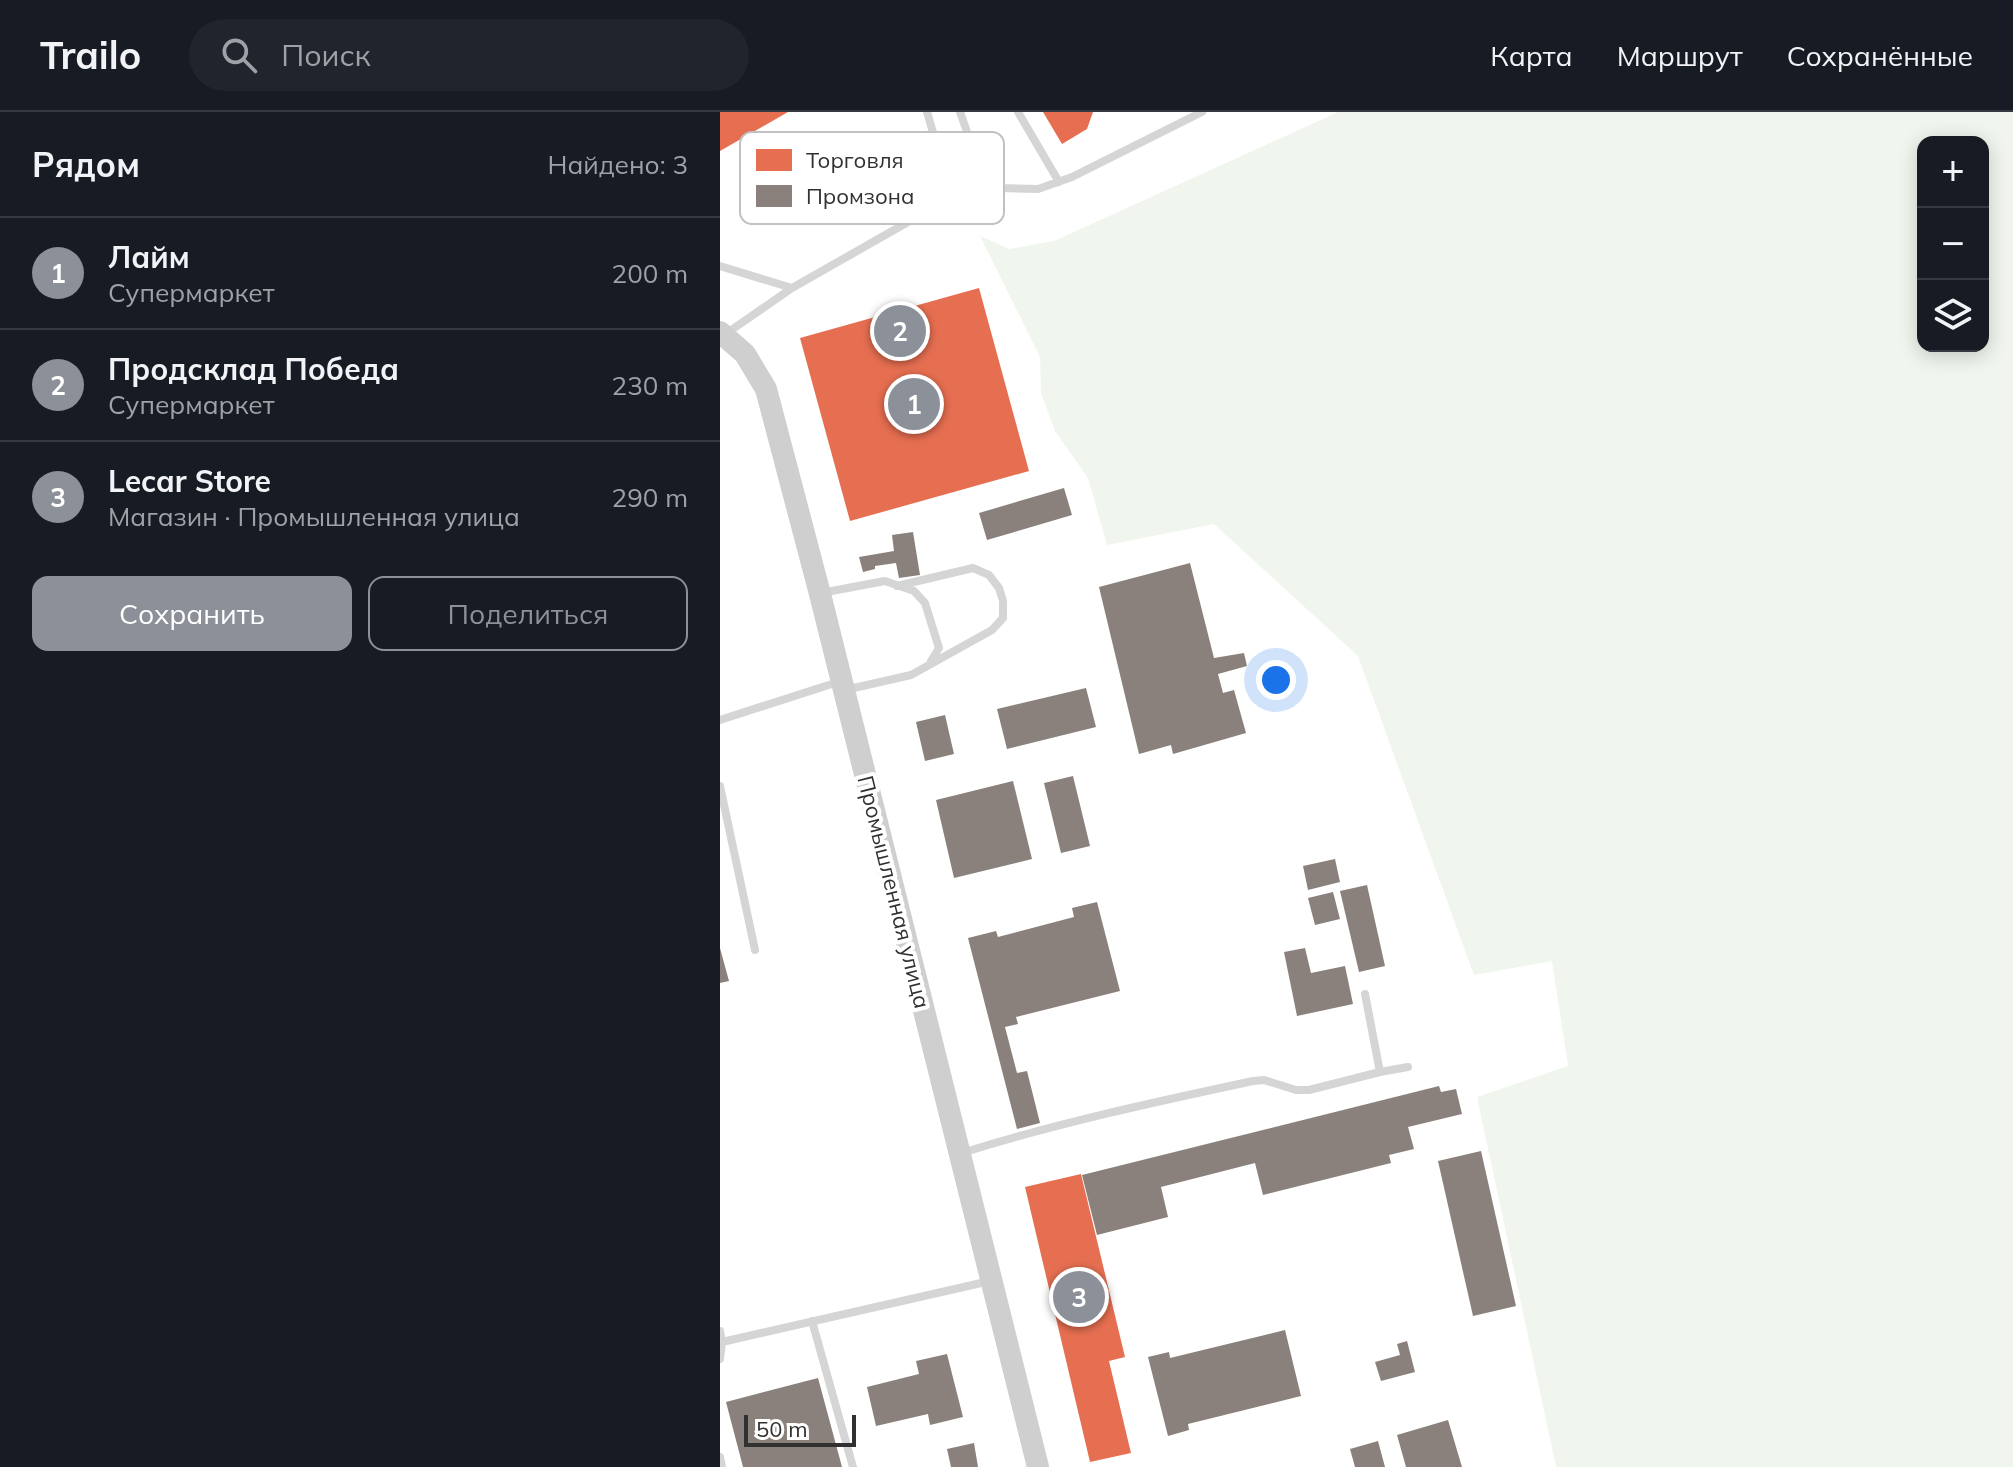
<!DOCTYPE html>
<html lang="ru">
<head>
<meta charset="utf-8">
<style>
	body { margin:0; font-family:Mulish,sans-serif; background:#20242c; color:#f1f3f6 }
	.controls { position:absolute; right:24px; top:24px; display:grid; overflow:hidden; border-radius:16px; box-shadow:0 4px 20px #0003 }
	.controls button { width:72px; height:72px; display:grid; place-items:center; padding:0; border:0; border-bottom:2px solid #363941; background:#171b24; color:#f1f3f6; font:40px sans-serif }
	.scale { position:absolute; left:24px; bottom:20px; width:112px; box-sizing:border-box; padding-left:8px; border:4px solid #313131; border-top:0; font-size:22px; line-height:28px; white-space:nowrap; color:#313131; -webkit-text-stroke:6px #fff; paint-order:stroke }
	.you { position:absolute; left:556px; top:568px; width:28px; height:28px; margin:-20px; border:6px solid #fff; border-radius:50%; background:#1a73e8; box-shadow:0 0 0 12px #1a73e833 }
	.badge { display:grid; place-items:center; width:52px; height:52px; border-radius:50%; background:#8c9099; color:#fff; font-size:26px; font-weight:700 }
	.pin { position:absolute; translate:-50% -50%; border:4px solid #fff; box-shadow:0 2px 8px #0006 }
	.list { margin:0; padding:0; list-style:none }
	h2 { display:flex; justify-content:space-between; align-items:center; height:104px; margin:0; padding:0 32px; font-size:34px }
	h2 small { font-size:26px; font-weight:400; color:#9ea1a6 }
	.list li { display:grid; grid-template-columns:52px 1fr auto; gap:24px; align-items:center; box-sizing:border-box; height:112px; padding:0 32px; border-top:2px solid #363941 }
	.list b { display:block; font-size:30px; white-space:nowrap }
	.list p { margin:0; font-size:26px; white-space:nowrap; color:#9ea1a6 }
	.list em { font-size:26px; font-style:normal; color:#9ea1a6 }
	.actions { display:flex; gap:16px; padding:24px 32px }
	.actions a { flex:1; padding:18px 0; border:2px solid #8c9099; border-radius:16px; text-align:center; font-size:28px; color:#8c9099 }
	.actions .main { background:#8c9099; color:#fff }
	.icon { flex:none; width:44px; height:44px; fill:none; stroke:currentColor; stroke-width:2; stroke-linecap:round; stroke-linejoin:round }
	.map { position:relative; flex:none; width:1293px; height:1355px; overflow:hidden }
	header { display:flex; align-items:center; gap:48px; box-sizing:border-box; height:112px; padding:0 40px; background:#171b24; border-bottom:2px solid #363941 }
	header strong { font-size:38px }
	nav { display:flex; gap:44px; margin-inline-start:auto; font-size:28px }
	.search { width:560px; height:72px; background:#20242c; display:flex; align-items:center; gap:20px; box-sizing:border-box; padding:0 28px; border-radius:44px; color:#9ea1a6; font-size:30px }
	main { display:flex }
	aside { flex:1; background:#171b24 }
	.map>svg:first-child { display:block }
</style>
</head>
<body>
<header>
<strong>Trailo</strong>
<div class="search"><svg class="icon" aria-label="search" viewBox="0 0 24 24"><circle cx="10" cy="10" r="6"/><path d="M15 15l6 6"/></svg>Поиск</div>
<nav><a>Карта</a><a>Маршрут</a><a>Сохранённые</a></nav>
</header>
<main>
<aside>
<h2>Рядом<small>Найдено: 3</small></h2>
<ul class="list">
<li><span class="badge">1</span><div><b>Лайм</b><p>Супермаркет</p></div><em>200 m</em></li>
<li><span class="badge">2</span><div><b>Продсклад Победа</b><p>Супермаркет</p></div><em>230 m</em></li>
<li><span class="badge">3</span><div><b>Lecar Store</b><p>Магазин · Промышленная улица</p></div><em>290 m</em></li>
</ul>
<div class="actions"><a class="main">Сохранить</a><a>Поделиться</a></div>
</aside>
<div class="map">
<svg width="1293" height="1355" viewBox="0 0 1293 1355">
	<rect width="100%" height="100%" fill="#fff"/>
	<path fill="#f0f6ed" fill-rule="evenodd" d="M618,0H1293V1355H836L757,985L848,954L832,849L754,863L638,544L494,412L387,433L368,366L335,319L321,281L320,245L260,124L289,137L334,129ZM1263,30V234H1203V30Z"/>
	<path fill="#e76f51" d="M0,0H68L0,39Z
		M323,0H373L367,17L342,32Z
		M259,176L309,359L130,409L80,226Z
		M361,1062L405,1245L389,1249L411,1341L370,1350L305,1075Z"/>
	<path fill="#8a817c" d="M344,376L352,403L267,428L259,401Z
		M193,420L200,463L179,466L176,451L155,454V457L143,460L139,445L174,439L172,423Z
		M470,451L494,546L524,541L527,554L498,562L503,581L514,578L526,621L453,642L451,633L419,642L379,475Z
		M366,576L376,615L287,637L277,597Z
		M225,603L234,642L205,649L196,610Z
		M353,664L370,734L341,741L324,671Z
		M293,669L312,747L234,766L216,688Z
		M615,747L620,770L588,778L583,754Z
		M647,773L665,854L639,860L620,779Z
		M613,780L620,807L595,813L588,786Z
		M377,790L400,879L296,905L298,912L285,915L297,961L307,959L320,1011L297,1017L248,826L276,819L278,825L354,805L352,796Z
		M0,836L9,869L0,871Z
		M585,836L591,861L625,854L633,892L577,904L564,840Z
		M719,974L721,980L736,977L742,1002L688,1015L694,1037L669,1043L671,1051L543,1083L535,1051L441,1075L448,1105L377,1123L362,1063Z
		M761,1039L796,1194L753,1204L718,1049Z
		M565,1218L581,1284L468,1312L469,1318L448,1324L428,1245L449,1240L450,1246Z
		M687,1229L695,1260L661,1269L655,1250L680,1243L677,1232Z
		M227,1242L243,1305L210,1313L208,1302L156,1314L147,1275L199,1262L196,1249Z
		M98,1266L122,1355H23L6,1290Z
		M728,1308L742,1355H686L677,1323Z
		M658,1329L665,1355H635L630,1337Z
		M254,1331L258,1355H231L227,1337Z"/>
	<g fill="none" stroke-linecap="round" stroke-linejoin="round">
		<path stroke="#d5d5d5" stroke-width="8" d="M240,0L263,65L280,76L318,77L352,65L482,0
			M298,0L339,70
			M0,154L72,176L7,221
			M72,176L232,85L207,0
			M101,481L165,469L194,479L205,491L219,536L211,549
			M125,578L191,563L272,518L283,506V489L279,476L269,463L253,456L177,474
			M0,608L121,569
			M0,674L35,838
			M645,882L660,960
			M242,1041C337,1011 435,990 533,969L544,968L576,978H589L660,960L688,955
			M92,1209L133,1355
			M0,1219L2,1230L270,1169
			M0,1247L2,1230
			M0,1345L2,1355"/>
		<path stroke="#cfcfcf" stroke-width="22" d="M0,220L25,242L46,277L100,482L318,1355"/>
	</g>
	<g text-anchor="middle" stroke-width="8" stroke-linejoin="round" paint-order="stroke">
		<g font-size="22" fill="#313131" stroke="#fff">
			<text transform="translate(174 780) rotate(76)" y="8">Промышленная улица</text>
		</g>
	</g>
	<rect x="20" y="20" width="264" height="92" rx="12" fill="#fff" stroke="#c1c1c1" stroke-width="2"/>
	<rect x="36" y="37" width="36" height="22" fill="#e76f51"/>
	<rect x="36" y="73" width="36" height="22" fill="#8a817c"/>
	<g font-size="22" fill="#313131">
		<text x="86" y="56">Торговля</text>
		<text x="86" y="92">Промзона</text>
	</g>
</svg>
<div class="controls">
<button>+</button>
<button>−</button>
<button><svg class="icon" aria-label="layers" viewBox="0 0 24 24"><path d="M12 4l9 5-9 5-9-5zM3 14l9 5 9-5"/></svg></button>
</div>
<div class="scale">50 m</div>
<div class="you"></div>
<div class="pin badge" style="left:194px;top:292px">1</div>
<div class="pin badge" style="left:180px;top:219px">2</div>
<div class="pin badge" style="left:359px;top:1185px">3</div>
</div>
</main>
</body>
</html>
